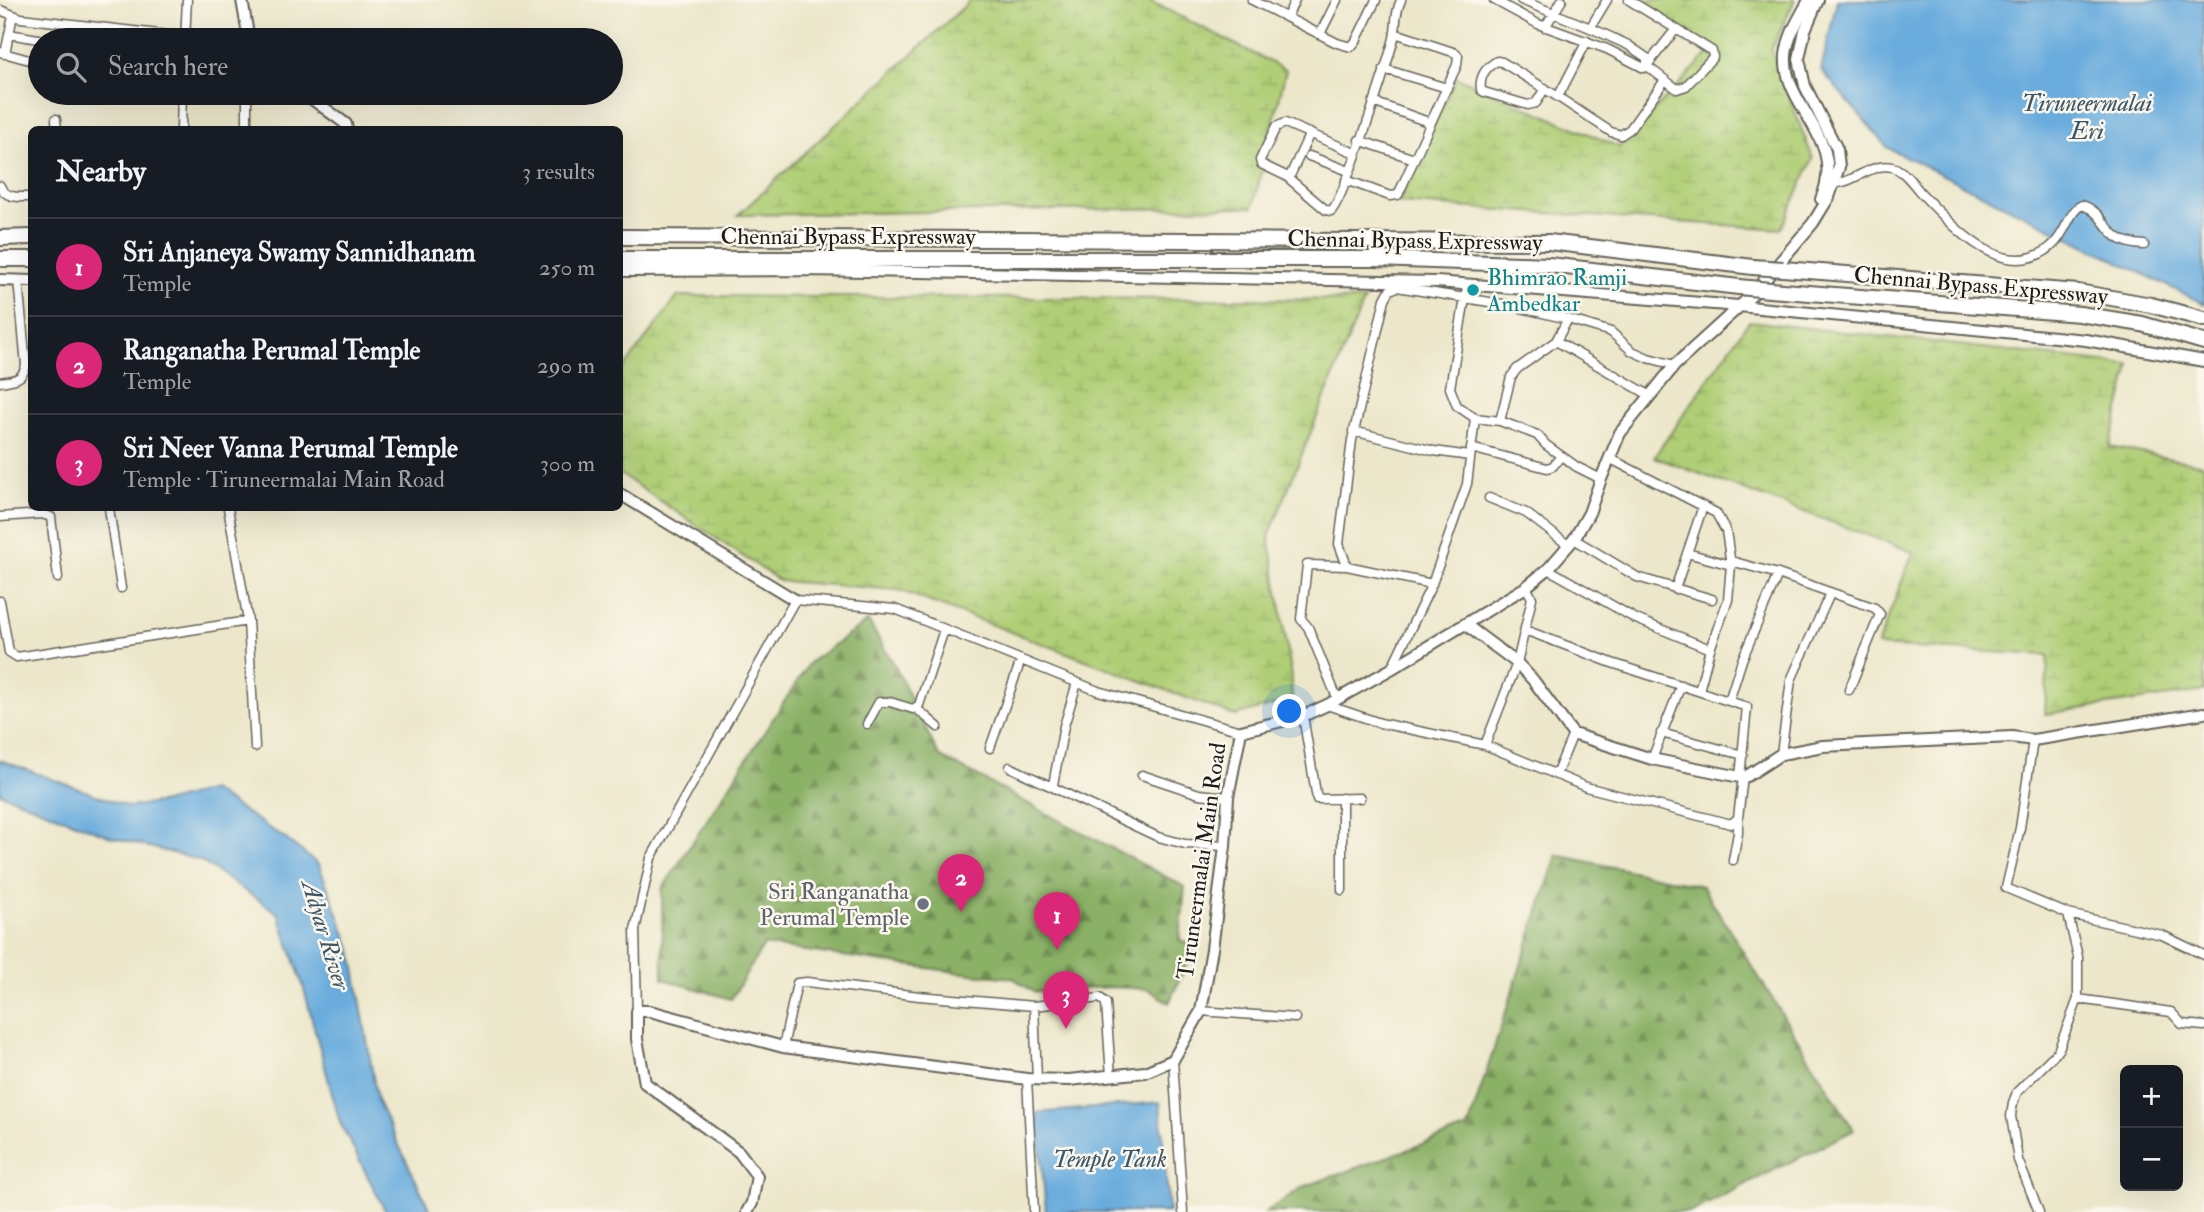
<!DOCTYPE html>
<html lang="en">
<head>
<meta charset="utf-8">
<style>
	body { margin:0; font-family:"IM FELL Double Pica",serif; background:#20242c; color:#f1f3f6 }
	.controls { position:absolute; right:21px; bottom:21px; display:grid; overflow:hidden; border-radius:10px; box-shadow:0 7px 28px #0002 }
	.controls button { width:63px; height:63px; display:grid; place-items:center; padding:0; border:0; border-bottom:2px solid #363941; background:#171b24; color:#f1f3f6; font:35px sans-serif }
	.you { position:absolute; left:1290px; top:712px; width:24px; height:24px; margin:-18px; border:5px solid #fff; border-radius:50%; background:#1a73e8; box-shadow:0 0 0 10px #1a73e833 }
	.badge { display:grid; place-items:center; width:46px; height:46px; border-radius:50%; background:#db2777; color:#fff; font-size:23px; font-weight:700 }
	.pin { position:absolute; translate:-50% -58px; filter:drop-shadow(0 2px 4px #0008) }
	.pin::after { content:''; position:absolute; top:37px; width:24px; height:21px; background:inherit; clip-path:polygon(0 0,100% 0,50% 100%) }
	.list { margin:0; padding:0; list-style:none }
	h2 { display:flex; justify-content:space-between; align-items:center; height:91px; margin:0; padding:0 28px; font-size:30px }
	h2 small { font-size:23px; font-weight:400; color:#9ea1a6 }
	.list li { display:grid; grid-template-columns:46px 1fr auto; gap:21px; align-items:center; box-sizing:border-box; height:98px; padding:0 28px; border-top:2px solid #363941 }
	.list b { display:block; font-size:26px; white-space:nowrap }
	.list p { margin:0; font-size:23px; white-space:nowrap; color:#9ea1a6 }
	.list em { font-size:23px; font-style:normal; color:#9ea1a6 }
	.icon { flex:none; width:38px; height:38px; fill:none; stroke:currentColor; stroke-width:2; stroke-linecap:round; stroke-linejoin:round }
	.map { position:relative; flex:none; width:2204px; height:1212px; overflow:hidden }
	.search { position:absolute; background:#171b24; box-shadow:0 7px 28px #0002; left:28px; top:28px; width:595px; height:77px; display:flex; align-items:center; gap:18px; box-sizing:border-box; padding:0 24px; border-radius:38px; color:#9ea1a6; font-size:26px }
	.panel { position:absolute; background:#171b24; box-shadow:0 7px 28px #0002; left:28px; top:126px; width:595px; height:385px; border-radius:10px }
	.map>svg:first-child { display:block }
</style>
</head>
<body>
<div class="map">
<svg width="2204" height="1212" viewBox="0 0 2204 1212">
	<defs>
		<pattern id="forest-firs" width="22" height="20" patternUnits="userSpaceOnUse" patternTransform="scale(1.75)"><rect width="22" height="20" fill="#8bb166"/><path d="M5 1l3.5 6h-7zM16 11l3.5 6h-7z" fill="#718f53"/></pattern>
		<pattern id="wetland-marsh" width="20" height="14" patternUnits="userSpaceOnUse" patternTransform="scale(1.75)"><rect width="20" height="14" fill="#afce75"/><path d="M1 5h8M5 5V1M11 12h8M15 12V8" fill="none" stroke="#96b065"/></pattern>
	</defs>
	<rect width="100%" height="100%" fill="#fbf7ec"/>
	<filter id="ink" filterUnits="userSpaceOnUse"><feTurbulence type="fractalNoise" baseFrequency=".0143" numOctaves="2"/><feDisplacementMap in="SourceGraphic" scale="14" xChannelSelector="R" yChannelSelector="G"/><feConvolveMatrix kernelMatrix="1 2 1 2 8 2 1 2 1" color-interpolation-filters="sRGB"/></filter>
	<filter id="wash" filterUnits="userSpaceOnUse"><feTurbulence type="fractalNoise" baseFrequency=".00686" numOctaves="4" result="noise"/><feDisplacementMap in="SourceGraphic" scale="28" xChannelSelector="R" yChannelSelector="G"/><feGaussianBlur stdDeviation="1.57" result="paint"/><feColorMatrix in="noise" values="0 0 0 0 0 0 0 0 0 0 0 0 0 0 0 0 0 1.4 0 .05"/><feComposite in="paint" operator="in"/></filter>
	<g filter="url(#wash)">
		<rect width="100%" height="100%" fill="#ece7ca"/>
		<path fill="url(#forest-firs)" stroke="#546641" stroke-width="2" d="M868,621L895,666L939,756L1185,887L1180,940L1195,946L1169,1003L1148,989L1111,987L1034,992L1013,978L963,973L764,945L731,999L663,979L662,889L810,662Z
			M1557,855L1702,886L1854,1130L1691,1212H1266L1303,1187L1468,1128Z"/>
		<path fill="url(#wetland-marsh)" stroke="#667548" stroke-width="2" d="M971,0H1148L1286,70L1253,207L738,215Z
			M1632,0H1795L1771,50L1813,159L1781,229L1399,203L1456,77L1619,147L1709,53Z
			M678,296L1364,300L1269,536L1290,665L1292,700L1235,716L899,590L780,581L620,474V373Z
			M1749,321L2130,365L2110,447L2204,465V691L2045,714L2048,655L1877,646L1913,552L1654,457Z"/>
		<path fill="#69acdd" stroke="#42647c" stroke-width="2" d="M1837,0H2204V304L1888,148L1821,70Z
			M0,760L129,807L171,801L211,790L286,839L319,865L352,950L377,1100L431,1212H386L340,1123L302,982L278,913L199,860L111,837L0,793Z
			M1160,1102L1169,1212H1046L1037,1113Z"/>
	</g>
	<g filter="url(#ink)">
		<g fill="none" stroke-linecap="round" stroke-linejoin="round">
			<defs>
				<path id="street" d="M1252,0L1337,43L1351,47L1356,41L1376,0
					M1494,0L1538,24L1607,49L1644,68L1647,66V58L1628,45L1593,29L1521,0
					M1629,0L1712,51L1713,57L1686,86L1677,89L1647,66
					M0,10L21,18L185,37
					M1287,17L1295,0
					M1545,27L1562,0
					M1590,28L1607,0
					M9,34L44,40
					M1320,34L1337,0
					M98,40L100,27
					M185,40L187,0
					M0,52L40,63
					M5,54L13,15
					M1649,63L1676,29
					M1384,69L1447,88
					M1545,88L1536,103L1528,105L1484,92L1481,90C1479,77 1486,67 1497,61L1502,62L1558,97L1587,41
					M1558,97L1611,132L1621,135L1630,129L1665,80
					M1373,102L1431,123
					M56,119L57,130
					M181,130L182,93
					M247,130V100L251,93
					M1359,140L1414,159
					M1355,153L1285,123L1276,127L1260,160L1261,164L1286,176L1326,210L1331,211C1344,200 1386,67 1393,42C1398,25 1393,18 1401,0
					M1309,156L1349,171
					M1289,178L1310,133
					M1346,180L1390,196L1398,195L1457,65L1458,56L1456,53L1395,33
					M1830,183C1852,186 1870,162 1892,167C1904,170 1913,184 1920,192C1946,219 1990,270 2032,257C2067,247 2065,212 2082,205C2110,214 2102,243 2144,245
					M0,186C6,199 19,197 32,197
					M1466,292L1450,388L1457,406L1475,418L1500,421L1537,435L1546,445L1577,467L1601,479
					M1556,341L1649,395
					M0,382C14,380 23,380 26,365L18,280
					M1500,421L1511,377L1517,369L1556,341L1568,319
					M1353,431L1434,451L1470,456
					M1471,448L1547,468L1553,466L1561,456
					M1609,458L1716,513L1726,531L1731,565L1687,553
					M1489,498L1526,513L1568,545
					M109,508L121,588
					M228,508L248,621L255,747
					M0,517L42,514L51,517L58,578
					M1574,539L1637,577L1712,599
					M1731,561L1778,574L1875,608L1880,614L1849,690
					M1347,566L1339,544L1352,440L1385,299L1390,290L1397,287L1508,305L1568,319L1611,332L1632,351L1648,358L1675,365
					M1548,569L1636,619L1710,649
					M1675,589L1703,506
					M0,601L9,652L17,657L248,621
					M1525,630L1612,663L1747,707L1740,777
					M1391,669L1432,584L1467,484L1475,418
					M1699,691L1710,649L1728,600L1731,565
					M1337,698L1308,627L1301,619L1307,565L1347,566L1432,584
					M1729,701L1742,660L1778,574
					M1327,705L1380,723L1485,745L1586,787L1731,824L1738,818L1743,777
					M917,709L938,727
					M1303,716L1317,799L1360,798
					M867,724L879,702H890L913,709L919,705L944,630
					M1661,733L1743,755
					M2033,740L2020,828L2006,888L2068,914L2162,935L2204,955
					M1485,745L1517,663L1532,598L1526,587
					M990,748L1021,660
					M1781,754L1791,680L1830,594
					M1652,759L1681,685
					M1010,767L1158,837L1185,844L1225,846
					M1142,775L1199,794L1228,797
					M1556,775L1573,734
					M1053,785L1064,726L1077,683
					M1733,860L1738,833V818
					M1342,890V798
					M2078,999L2171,1012L2182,1024L2204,1026
					M1034,1006L1037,1079
					M637,1011L635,930L651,858L795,600L895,609L1098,691L1241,731
					M1201,1011L1295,1018
					M783,1047L797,983L807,982L919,996L1034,1006L1100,998L1106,1003L1111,1076
					M1173,1060L1183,1212
					M1027,1079L1034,1212
					M2039,1212L2018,1160L2011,1116L2013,1103L2017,1092L2058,1051L2078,999V957L2068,914"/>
				<path id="secondary" d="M242,0L249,40
					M1809,0C1800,17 1788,35 1786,55C1782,107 1848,138 1821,199
					M290,93L308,96L346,124L347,130
					M620,271L811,270L1437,282L1739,306L2086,340L2204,361
					M0,280L32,281
					M620,494L795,600
					M1466,625L1517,663L1533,680L1573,734L1652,759L1740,777L1747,776L1781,754L1823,746L2012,737L2033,740L2204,713
					M747,1212L752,1203L757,1176L739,1152L645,1083L637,1039V1011H650L783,1047L1027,1079L1069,1080L1145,1072L1173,1060L1201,1011L1212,949L1225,846L1228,797L1241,731L1303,716L1327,705L1391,669L1526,587L1548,569L1574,539L1589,513L1601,479L1620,433L1675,365L1752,295L1813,223L1829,197L1839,167L1837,149L1805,86L1799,59L1805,30L1818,0"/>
				<path id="highway" d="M620,237L1549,242L1753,267
					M0,238L32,237
					M0,259H32
					M620,259H1375L1549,265L1739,287
					M1783,269L2078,292L2151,305L2204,319
					M1770,290L2080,314L2142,324L2204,342"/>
			</defs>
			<use href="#street" stroke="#656359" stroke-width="11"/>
			<use href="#secondary" stroke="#656359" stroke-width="14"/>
			<use href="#highway" stroke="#656359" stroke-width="18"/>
			<use href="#street" stroke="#fff" stroke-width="8"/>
			<use href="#secondary" stroke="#fff" stroke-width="10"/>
			<use href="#highway" stroke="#fff" stroke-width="14"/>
			<defs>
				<path id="highway-bridge" d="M1753,267L1783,269
					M1739,287L1770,290"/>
			</defs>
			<use href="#highway-bridge" stroke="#656359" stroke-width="18" stroke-linecap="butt"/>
			<use href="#highway-bridge" stroke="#fff" stroke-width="14"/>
		</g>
	</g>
	<circle fill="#0f9aa8" stroke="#fbf7ec" stroke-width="2.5" cx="1473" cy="290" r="7"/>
	<circle fill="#6b7280" stroke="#fbf7ec" stroke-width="2.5" cx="923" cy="904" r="7"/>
	<g text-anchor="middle" stroke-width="5" stroke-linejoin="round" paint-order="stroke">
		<g font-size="23" fill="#1c1c1c" stroke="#fbf7ec">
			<text x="848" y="244">Chennai Bypass Expressway</text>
			<text transform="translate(1415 240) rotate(1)" y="8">Chennai Bypass Expressway</text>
			<text transform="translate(1981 285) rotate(5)" y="8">Chennai Bypass Expressway</text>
			<text transform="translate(1201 861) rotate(-82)" y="8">Tiruneermalai Main Road</text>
		</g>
		<g font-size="23" fill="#0d838f" stroke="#fbf7ec" text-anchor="start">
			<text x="1487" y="285">Bhimrao Ramji<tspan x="1487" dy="26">Ambedkar</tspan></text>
		</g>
		<g font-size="23" fill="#5b616d" stroke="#fbf7ec" text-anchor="end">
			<text x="909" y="899">Sri Ranganatha<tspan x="909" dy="26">Perumal Temple</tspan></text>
		</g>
		<g font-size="24" font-style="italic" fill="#3b5669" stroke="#fbf7ec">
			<text x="2087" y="111">Tiruneermalai<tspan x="2087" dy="28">Eri</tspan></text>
			<text transform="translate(326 935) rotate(73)" y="8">Adyar River</text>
			<text x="1110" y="1167">Temple Tank</text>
		</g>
	</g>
</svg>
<div class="controls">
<button>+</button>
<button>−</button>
</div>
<div class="you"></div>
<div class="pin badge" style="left:1057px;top:950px">1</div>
<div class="pin badge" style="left:961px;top:912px">2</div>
<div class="pin badge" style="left:1066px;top:1029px">3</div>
<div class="search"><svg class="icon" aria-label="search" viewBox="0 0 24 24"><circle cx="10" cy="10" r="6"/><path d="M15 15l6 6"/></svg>Search here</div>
<section class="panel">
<h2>Nearby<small>3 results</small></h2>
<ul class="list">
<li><span class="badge">1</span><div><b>Sri Anjaneya Swamy Sannidhanam</b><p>Temple</p></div><em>250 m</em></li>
<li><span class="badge">2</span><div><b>Ranganatha Perumal Temple</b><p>Temple</p></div><em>290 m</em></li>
<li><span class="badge">3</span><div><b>Sri Neer Vanna Perumal Temple</b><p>Temple · Tiruneermalai Main Road</p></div><em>300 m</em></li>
</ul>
</section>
</div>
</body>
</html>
